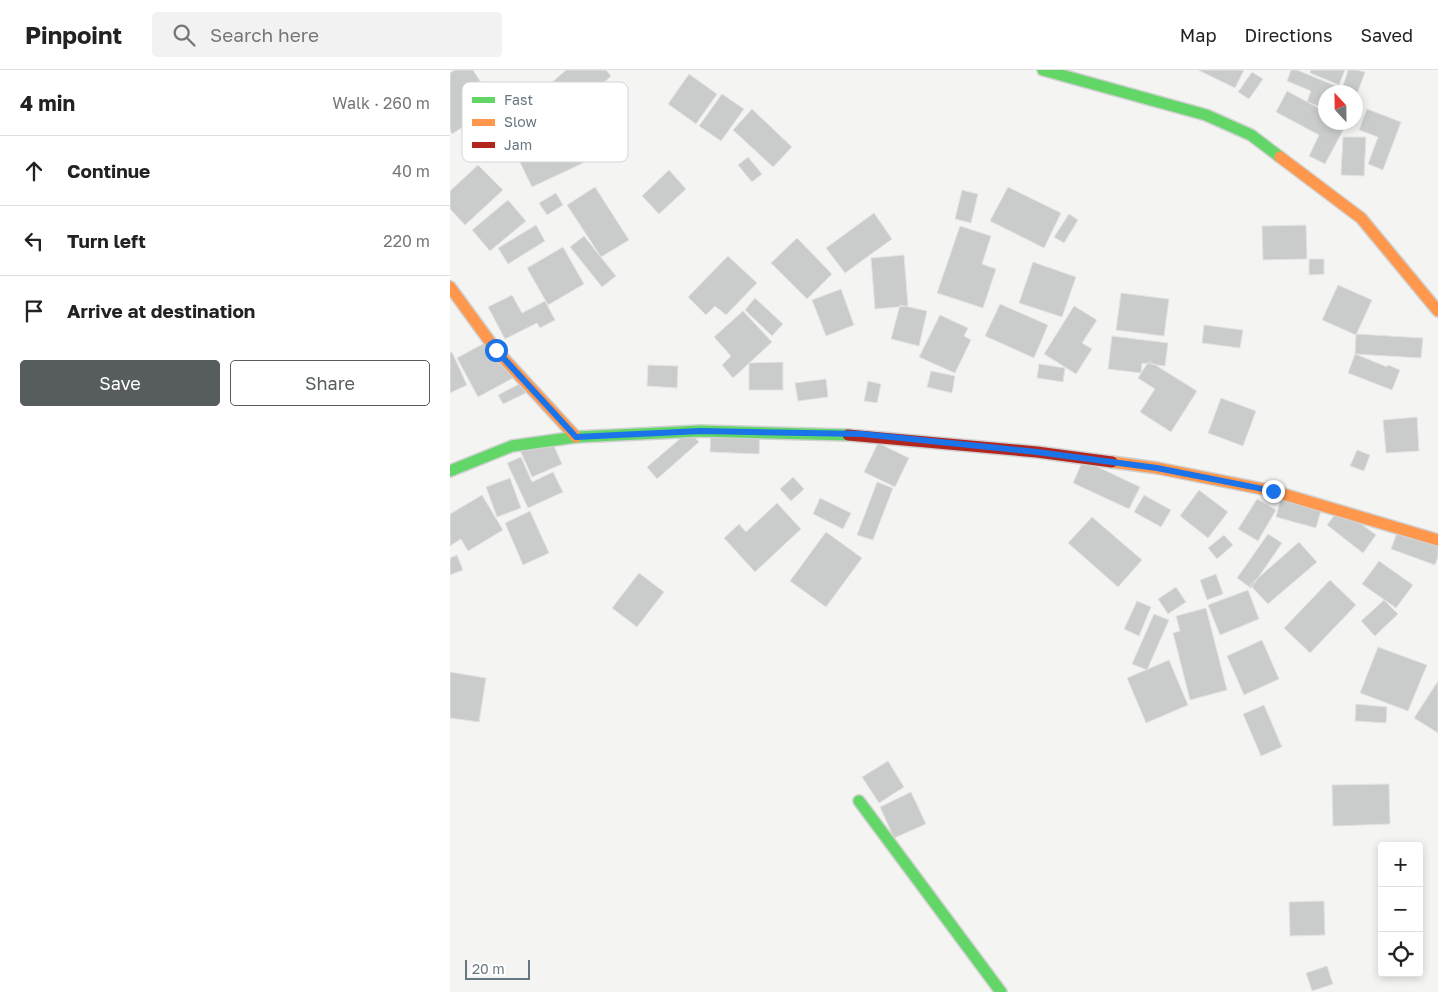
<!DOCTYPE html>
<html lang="en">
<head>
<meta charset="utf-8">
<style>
	body { margin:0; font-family:"Golos Text",sans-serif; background:#f2f2f2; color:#222 }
	.controls { position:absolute; right:15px; bottom:15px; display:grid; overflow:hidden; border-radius:5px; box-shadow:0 2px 8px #0003 }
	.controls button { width:45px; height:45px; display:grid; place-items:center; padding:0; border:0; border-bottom:1px solid #e0e0e0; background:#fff; color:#222; font:25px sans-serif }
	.compass { position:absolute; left:868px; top:15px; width:45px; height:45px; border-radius:50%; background:#fff; box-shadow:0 2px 8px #0003; rotate:338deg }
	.scale { position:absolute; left:15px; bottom:12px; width:65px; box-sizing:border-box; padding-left:5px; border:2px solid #677780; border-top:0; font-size:14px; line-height:18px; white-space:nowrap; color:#677780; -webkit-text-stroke:4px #fff; paint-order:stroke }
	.stop { position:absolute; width:15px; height:15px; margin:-11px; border:4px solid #1a73e8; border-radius:50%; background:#fff }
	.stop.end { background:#1a73e8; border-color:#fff; box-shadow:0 1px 5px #0008 }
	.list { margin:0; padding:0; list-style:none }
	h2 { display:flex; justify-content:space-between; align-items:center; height:65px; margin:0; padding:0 20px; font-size:21px }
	h2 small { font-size:16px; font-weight:400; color:#767676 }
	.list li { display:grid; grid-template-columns:32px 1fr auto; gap:15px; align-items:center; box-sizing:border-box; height:70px; padding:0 20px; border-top:1px solid #e0e0e0 }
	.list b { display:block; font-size:19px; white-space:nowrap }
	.list em { font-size:16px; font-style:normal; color:#767676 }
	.actions { display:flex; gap:10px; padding:15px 20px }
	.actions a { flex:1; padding:11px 0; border:1px solid #575c5e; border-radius:5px; text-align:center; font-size:18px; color:#575c5e }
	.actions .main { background:#575c5e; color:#fff }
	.icon { flex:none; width:28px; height:28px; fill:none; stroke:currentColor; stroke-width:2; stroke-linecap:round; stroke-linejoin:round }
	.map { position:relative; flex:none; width:988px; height:922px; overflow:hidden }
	header { display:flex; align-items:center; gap:30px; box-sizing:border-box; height:70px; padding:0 25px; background:#fff; border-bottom:1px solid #e0e0e0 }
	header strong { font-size:24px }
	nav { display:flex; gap:28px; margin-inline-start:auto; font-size:18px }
	.search { width:350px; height:45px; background:#f2f2f2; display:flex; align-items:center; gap:12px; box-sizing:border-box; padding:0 18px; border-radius:5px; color:#767676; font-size:19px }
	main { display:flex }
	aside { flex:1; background:#fff }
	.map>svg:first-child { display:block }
</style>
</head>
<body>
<header>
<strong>Pinpoint</strong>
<div class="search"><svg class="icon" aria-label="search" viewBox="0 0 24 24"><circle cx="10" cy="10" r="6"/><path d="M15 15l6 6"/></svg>Search here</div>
<nav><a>Map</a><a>Directions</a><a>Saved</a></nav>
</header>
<main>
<aside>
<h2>4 min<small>Walk · 260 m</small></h2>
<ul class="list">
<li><svg class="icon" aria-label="ahead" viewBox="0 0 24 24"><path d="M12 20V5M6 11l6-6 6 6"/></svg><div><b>Continue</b></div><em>40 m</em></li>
<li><svg class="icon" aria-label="left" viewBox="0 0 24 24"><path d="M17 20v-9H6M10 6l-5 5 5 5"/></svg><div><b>Turn left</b></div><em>220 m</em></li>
<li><svg class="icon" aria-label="arrive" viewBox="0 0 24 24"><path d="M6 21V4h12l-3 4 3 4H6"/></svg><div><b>Arrive at destination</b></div></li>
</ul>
<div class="actions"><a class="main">Save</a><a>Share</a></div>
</aside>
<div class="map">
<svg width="988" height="922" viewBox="0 0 988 922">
	<rect width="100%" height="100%" fill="#f4f4f3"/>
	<path fill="#cacccc" stroke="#e3e3e2" d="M5,0H23L46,36L2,64L0,60V3Z
		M116,0H156L161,6L123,40L99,15Z
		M748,0H794L785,18Z
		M841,0H847L886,16L883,22H876V39L857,32L861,21L837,11Z
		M861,0H895L889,15L860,3Z
		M898,0H907L915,2L907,24L892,19Z
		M802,2L813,9L799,29L788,22Z
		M239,4L267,24L246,54L218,34Z
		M837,21L876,42V52L897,53L875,94L859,86L869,65L826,42Z
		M272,24L294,39L271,71L249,56Z
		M302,39L342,77L323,97L283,60Z
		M917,39L951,52L933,100L918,94L928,67L909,60Z
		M116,57L133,93L82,117L65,82Z
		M893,67H916L914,106L891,105Z
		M298,87L312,104L302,112L288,95Z
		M28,95L53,120L15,155L0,139V121Z
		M219,100L236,119L209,144L192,126Z
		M145,117L179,170L151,187L117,135Z
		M558,117L611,143L594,178L540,151Z
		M512,120L528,124L521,153L505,149Z
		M106,123L113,135L97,145L89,133Z
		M58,130L76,151L40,181L22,160Z
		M424,143L442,169L395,203L376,178Z
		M619,144L628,150L614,173L604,167Z
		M86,155L95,171L58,194L48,178Z
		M856,155L857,189L813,190L812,156Z
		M510,156L541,166L532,194L546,199L533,238L487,223Z
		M134,166L166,206L152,217L120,177Z
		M347,168L382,204L357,229L321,193Z
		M113,177L134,214L98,235L77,198Z
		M454,185L458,236L425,239L421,188Z
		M278,186L307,213L276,245L265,236L256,245L238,227Z
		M859,189H874V204L859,205Z
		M583,192L626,207L612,247L569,233Z
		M888,215L922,230L906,265L872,250Z
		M391,219L404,255L376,266L362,230Z
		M671,223L719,229L714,266L666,260Z
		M62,225L72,243L95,231L105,250L90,258L87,253L55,269L38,237Z
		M305,228L333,254L322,266L295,240Z
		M550,234L598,255L584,288L535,266Z
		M450,235L477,241L469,276L441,269Z
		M624,236L647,250L632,273L642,279L626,304L594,284Z
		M293,241L322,272L283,308L272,295L281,286L264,267Z
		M490,245L518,258L514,266L521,270L505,303L469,287Z
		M754,255L793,260L790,278L752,273Z
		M906,264L973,268L971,288L905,284Z
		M662,266L718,273L715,296L692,293L691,303L658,299Z
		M42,269L63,308L28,327L7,288Z
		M2,282L17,315L0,323V283Z
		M905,284L937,297L938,295L950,300L942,320L898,303Z
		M699,291L747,321L721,362L690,342L705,319L688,308Z
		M333,292V320H299V293Z
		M589,294L615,298L613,312L587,308Z
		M198,295L228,296L227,318L197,316Z
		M481,301L505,306L502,323L477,317Z
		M376,309L378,327L348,331L345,313Z
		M418,311L431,314L427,333L414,331Z
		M71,313L76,323L53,334L48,325Z
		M771,328L806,341L793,376L758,363Z
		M967,347L969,381L936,383L933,350Z
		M261,359L310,362L309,384L260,382Z
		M239,361L249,372L207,409L197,397Z
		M99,365L112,394L82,407L69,378Z
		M428,373L459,388L445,417L414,402Z
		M907,380L920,385L914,401L900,396Z
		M71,387L82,412L103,402L113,422L78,438L57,393Z
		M633,390L690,417L679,439L623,413Z
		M343,407L354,419L341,431L330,419Z
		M60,408L71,438L47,447L36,417Z
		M427,412L443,418L423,470L407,465Z
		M749,420L778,442L758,468L730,446Z
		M832,423L873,434L866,458L826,447Z
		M32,425L53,460L18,481L11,469L0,476V444Z
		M694,425L721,440L711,457L684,442Z
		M370,428L401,443L393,459L363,444Z
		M807,429L826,440L808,471L788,459Z
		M327,433L351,459L305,502L274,468L289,454L296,462Z
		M890,438L926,465L913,483L877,455Z
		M80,441L99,483L73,495L55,453Z
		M642,447L692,490L668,517L618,473Z
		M948,460L988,475V487L985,495L941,479Z
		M376,462L412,488L376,537L340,511Z
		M818,464L832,473L801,518L787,508Z
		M774,465L783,475L767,489L758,478Z
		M849,472L867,492L818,534L800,515Z
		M7,485L13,500L0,505V488Z
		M929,491L963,515L946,538L912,514Z
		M189,503L214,522L187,557L162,538Z
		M766,504L773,524L757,530L750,510Z
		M880,510L906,535L860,583L834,558Z
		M726,517L736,532L718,544L708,529Z
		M798,520L809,549L770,565L758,535Z
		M934,530L948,544L925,566L911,551Z
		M687,531L701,537L689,566L674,559Z
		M756,538L777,620L740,630L723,563L730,561L726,546Z
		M704,544L719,550L697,600L682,594Z
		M812,570L829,609L794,625L777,586Z
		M928,577L977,595L958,641L910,623Z
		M719,590L738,635L696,653L677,608Z
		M0,602L36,608L29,652L0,648Z
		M988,611V663L964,648Z
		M906,634L937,637L936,653L905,651Z
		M814,635L832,677L811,686L793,644Z
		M438,691L454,717L429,733L412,707Z
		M939,714L940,754L883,756L882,715Z
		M461,722L476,754L444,768L430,737Z
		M874,831L875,865L840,866L839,832Z
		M877,896L883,914L862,921L856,903Z"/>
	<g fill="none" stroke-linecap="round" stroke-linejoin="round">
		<defs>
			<path id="fast" d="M593,0L756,45L801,65L830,87
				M0,401L62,376L126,367L250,361L398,365
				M409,731L551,922"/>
			<path id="slow" d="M830,87L911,148L988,241
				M0,217L46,280L126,367
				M662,392L707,398L823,421L988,470"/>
			<path id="jam" d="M398,365L587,382L662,392"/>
		</defs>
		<use href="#fast" stroke="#d0d1d1" stroke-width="14"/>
		<use href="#slow" stroke="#d0d1d1" stroke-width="14"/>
		<use href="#jam" stroke="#d0d1d1" stroke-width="14"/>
		<use href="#fast" stroke="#63d668" stroke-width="11"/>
		<use href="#slow" stroke="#ff974d" stroke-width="11"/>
		<use href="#jam" stroke="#b3261e" stroke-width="11"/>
	</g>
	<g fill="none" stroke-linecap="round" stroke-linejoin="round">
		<path stroke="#1a73e8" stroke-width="6" d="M46,280L126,367L250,361L412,364L587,382L707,398L823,421"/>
	</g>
	<rect x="12" y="12" width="166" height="80" rx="8" fill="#fff" stroke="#d1d6d9" stroke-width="1"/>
	<rect x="22" y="27" width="23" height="6" fill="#63d668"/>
	<rect x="22" y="49" width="23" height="7" fill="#ff974d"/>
	<rect x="22" y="72" width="23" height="6" fill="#b3261e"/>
	<g font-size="14" fill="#677780">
		<text x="54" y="35">Fast</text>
		<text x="54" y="57">Slow</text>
		<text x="54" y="80">Jam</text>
	</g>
</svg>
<div class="controls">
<button>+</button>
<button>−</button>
<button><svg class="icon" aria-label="locate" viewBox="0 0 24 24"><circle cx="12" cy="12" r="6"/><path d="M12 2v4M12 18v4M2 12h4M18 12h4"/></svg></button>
</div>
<svg class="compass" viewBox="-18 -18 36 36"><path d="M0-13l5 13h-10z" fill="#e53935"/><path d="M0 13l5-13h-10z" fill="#767676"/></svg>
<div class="scale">20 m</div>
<div class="stop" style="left:46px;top:280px"></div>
<div class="stop end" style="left:823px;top:421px"></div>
</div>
</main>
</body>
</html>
